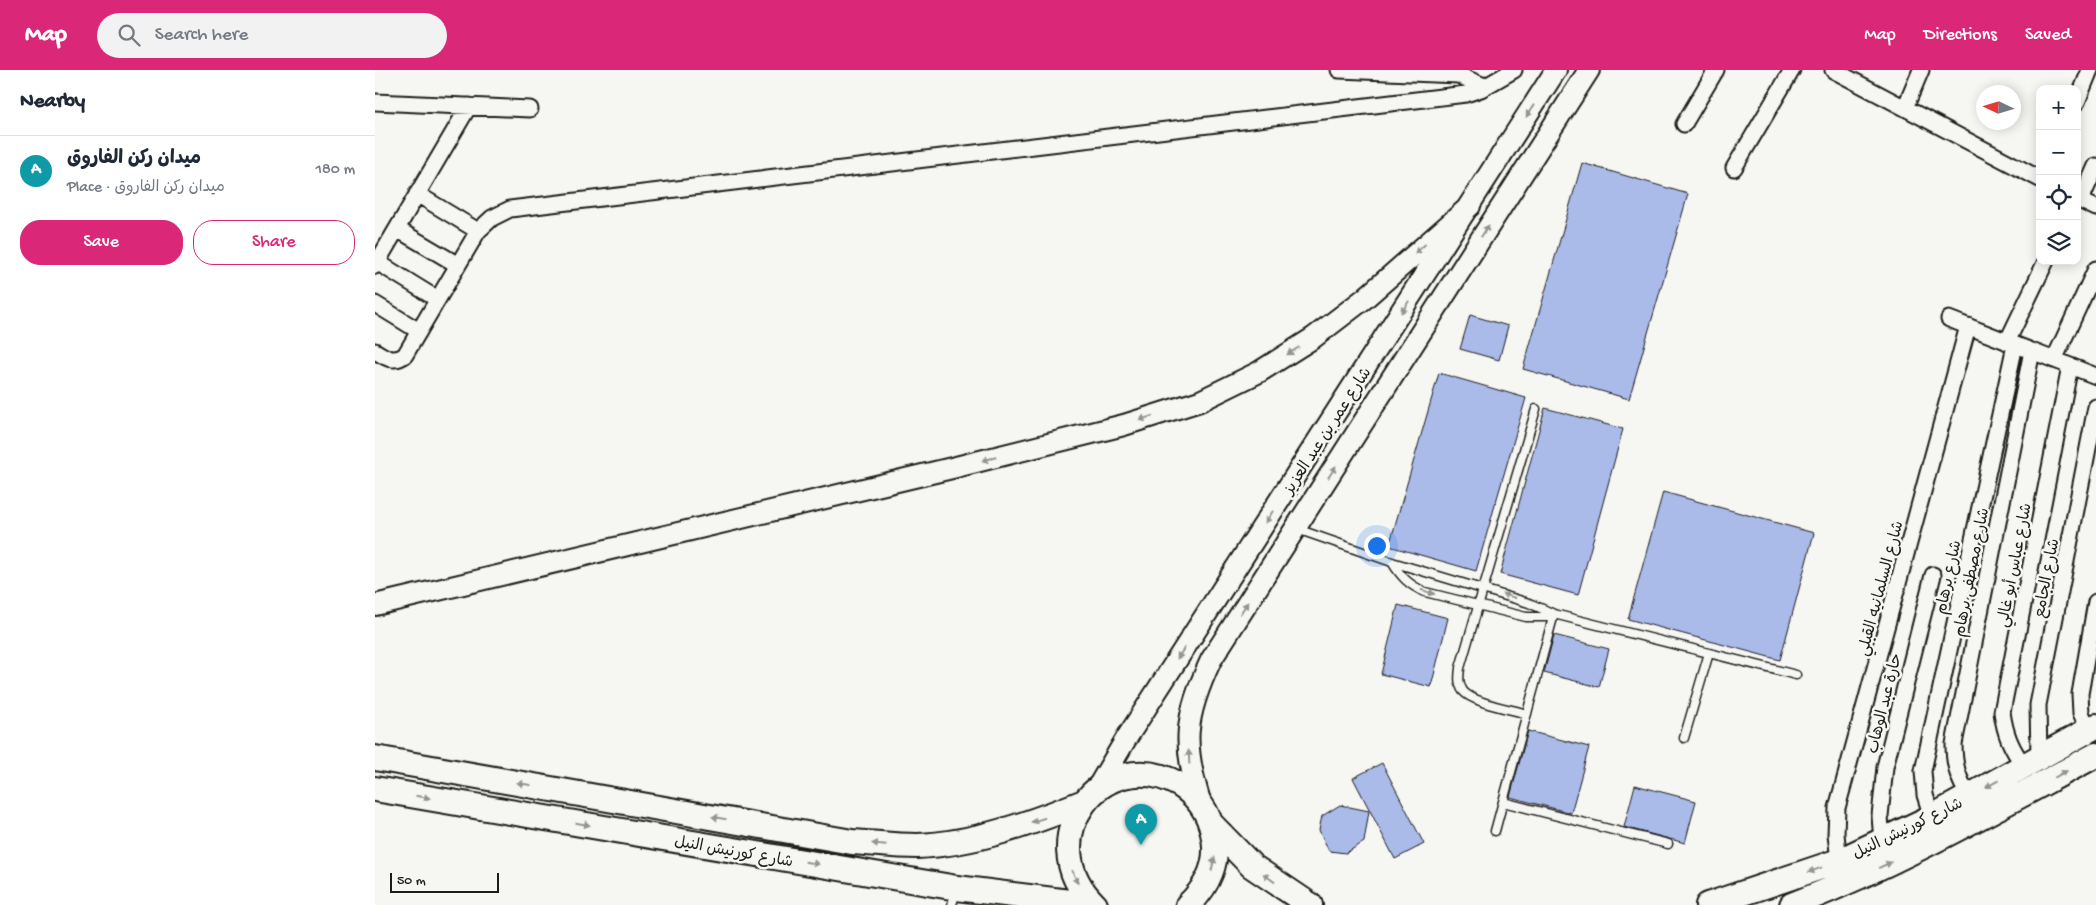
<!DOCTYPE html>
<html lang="en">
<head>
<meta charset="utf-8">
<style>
	body { margin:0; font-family:"Gochi Hand","Playpen Sans Arabic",sans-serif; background:#f2f2f3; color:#1f2937 }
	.controls { position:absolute; right:15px; top:15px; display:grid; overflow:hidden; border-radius:10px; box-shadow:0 2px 12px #0003 }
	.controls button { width:45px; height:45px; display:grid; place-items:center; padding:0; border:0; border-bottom:1px solid #e0e1e3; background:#fff; color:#1f2937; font:25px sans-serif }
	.compass { position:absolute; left:1601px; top:15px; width:45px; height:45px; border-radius:50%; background:#fff; box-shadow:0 2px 12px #0003; rotate:274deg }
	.scale { position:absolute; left:15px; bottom:12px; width:109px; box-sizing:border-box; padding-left:5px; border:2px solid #1c1c1c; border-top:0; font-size:14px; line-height:18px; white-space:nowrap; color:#1c1c1c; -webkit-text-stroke:4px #f6f6f2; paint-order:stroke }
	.you { position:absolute; left:1001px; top:475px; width:18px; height:18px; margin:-12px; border:4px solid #fff; border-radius:50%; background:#1a73e8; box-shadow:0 0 0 8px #1a73e833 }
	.badge { display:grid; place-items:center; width:32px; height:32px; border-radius:50%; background:#db2777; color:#fff; font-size:16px; font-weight:700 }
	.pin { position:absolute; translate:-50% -41px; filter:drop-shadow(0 1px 2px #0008) }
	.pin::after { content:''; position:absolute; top:26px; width:18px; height:15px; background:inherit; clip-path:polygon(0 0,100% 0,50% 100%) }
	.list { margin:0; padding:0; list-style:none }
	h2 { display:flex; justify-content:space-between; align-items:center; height:65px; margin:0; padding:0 20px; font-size:21px }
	h2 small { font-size:16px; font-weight:400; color:#747a83 }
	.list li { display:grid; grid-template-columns:32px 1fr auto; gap:15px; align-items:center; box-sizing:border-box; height:70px; padding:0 20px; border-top:1px solid #e0e1e3 }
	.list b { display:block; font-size:19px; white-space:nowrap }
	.list p { margin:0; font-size:16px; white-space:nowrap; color:#747a83 }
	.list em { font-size:16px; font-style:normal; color:#747a83 }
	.actions { display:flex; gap:10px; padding:15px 20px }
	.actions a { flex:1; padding:11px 0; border:1px solid #db2777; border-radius:20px; text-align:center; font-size:18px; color:#db2777 }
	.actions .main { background:#db2777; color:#fff }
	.icon { flex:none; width:28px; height:28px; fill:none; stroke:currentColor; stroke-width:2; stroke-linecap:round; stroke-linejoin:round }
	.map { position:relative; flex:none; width:1721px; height:835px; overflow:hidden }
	header { display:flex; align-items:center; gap:30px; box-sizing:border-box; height:70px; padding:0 25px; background:#db2777; color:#fff }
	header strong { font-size:24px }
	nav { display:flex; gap:28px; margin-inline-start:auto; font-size:18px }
	.search { width:350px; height:45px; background:#f2f2f3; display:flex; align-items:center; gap:12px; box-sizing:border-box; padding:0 18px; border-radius:28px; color:#747a83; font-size:19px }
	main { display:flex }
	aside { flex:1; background:#fff }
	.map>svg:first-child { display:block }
</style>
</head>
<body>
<header>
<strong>Map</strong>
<div class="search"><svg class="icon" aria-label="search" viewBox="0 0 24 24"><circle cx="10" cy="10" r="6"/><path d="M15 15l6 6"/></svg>Search here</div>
<nav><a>Map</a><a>Directions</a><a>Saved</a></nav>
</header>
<main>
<aside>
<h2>Nearby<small></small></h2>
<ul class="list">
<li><span class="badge" style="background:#0f9aa8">A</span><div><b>ميدان ركن الفاروق</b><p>Place · ميدان ركن الفاروق</p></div><em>180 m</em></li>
</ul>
<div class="actions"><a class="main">Save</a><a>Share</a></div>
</aside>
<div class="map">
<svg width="1721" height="835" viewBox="0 0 1721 835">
	<rect width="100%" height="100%" fill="#f6f6f2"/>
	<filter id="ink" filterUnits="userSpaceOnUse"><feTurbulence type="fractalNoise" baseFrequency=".02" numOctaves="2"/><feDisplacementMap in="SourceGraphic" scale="10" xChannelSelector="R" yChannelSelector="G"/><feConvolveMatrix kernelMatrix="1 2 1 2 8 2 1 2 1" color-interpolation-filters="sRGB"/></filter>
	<g filter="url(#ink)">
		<path fill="#aabbea" stroke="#1c1c1c" d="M1207,93L1313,124L1254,329L1148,299Z
			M1095,245L1133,256L1124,290L1085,279Z
			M1064,303L1151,328L1101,501L1014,476Z
			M1170,338L1248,359L1203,525L1125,504Z
			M1288,422L1439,463L1405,590L1253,549Z
			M1023,535L1073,548L1056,617L1006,604Z
			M1179,565L1234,579L1224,617L1169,603Z
			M1153,661L1214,677L1196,743L1135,727Z
			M1007,693L1049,774L1020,789L978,708Z
			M1260,715L1321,731L1310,773L1249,757Z
			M965,735L994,741L989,772L971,783L954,781L944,760L947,746Z"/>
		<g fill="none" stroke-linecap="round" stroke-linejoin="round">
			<defs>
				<path id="service" d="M922,459L1017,492L1154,533L1179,544L1421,605
					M1017,492C1026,507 1034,515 1050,522L1151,547H1170L1179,544
					M1152,644C1136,639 1098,633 1088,621C1083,614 1084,606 1085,598L1161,339
					M1309,668L1334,583
					M1128,732L1293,774
					M1120,761L1179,544
					M577,835L581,820"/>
				<path id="minor" d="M964,0L1083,5L1109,16
					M1458,0L1665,109
					M0,32L155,39
					M1702,32L1715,0
					M1530,38L1546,0
					M1309,54L1341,0
					M1359,98L1417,0
					M42,124L103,161
					M1702,129L1721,138
					M1706,130L1721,96
					M22,159L83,195
					M2,192L62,229
					M0,196L94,36
					M0,234L44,261
					M1574,249L1721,306
					M1632,272L1671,191
					M0,281C11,288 19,293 30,285L103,161L117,148L135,139L1091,24L1106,19L1139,0
					M1679,290L1721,199
					M1714,660L1706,643L1705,624L1721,532
					M1664,687L1663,635L1721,337
					M1649,696C1636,678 1630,664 1627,642L1695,296
					M1594,726C1583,709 1579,695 1579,674L1657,281
					M1557,747L1550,725L1548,701L1640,275
					M1507,771L1505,746L1510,697L1558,505
					M1464,791L1461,764L1462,738L1593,256"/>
				<path id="secondary" d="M0,535L577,398L749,355L825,331L884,302L938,268L989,229L1095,136
					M721,720L751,669L1181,0
					M826,734C807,674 809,648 836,590L1214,0"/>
				<path id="trunk" d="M0,688L477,772C498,773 520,776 542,776C599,774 656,753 709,732
					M0,719L582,818L719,835
					M836,754L877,796L935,835
					M720,835C653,770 728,670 805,715C822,726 834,743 838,763C845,791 833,816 813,835
					M1333,835L1464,791L1557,747L1721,656
					M1417,835C1523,794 1621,738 1721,685"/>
			</defs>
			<use href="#service" stroke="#1c1c1c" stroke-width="11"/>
			<use href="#minor" stroke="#1c1c1c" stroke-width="19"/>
			<use href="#secondary" stroke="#1c1c1c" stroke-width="24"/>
			<use href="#trunk" stroke="#1c1c1c" stroke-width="28"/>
			<use href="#service" stroke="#f6f6f2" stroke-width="8"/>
			<use href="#minor" stroke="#f6f6f2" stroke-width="15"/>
			<use href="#secondary" stroke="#f6f6f2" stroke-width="20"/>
			<use href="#trunk" stroke="#f6f6f2" stroke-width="24"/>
		</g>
		<defs><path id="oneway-solid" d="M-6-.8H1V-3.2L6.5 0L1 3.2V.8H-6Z" transform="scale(1.25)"/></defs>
		<g fill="#949492">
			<use href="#oneway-solid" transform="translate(1155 41) rotate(122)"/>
			<use href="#oneway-solid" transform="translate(1110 161) rotate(-57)"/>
			<use href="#oneway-solid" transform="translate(1045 179) rotate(138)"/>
			<use href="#oneway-solid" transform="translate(1030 237) rotate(123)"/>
			<use href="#oneway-solid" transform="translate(918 281) rotate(148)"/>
			<use href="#oneway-solid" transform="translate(771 348) rotate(162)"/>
			<use href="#oneway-solid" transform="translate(614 389) rotate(166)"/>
			<use href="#oneway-solid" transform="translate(957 402) rotate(-57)"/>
			<use href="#oneway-solid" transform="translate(894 447) rotate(123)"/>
			<use href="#oneway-solid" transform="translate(1053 522) rotate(17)"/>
			<use href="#oneway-solid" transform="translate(1134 526) rotate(-162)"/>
			<use href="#oneway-solid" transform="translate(869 538) rotate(-57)"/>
			<use href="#oneway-solid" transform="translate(806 583) rotate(123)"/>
			<use href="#oneway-solid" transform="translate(814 687) rotate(-93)"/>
			<use href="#oneway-solid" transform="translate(1686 704) rotate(-28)"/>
			<use href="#oneway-solid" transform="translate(149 714) rotate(-170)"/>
			<use href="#oneway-solid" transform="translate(1617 714) rotate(151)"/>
			<use href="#oneway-solid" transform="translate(48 727) rotate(10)"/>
			<use href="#oneway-solid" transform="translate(344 748) rotate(-170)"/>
			<use href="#oneway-solid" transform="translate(663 750) rotate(163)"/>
			<use href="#oneway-solid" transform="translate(208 754) rotate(10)"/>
			<use href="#oneway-solid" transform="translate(504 774) rotate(-175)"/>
			<use href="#oneway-solid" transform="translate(437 793) rotate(10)"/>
			<use href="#oneway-solid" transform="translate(838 794) rotate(-77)"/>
			<use href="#oneway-solid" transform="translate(1510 795) rotate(-24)"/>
			<use href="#oneway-solid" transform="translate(1440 800) rotate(160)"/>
			<use href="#oneway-solid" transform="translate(700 807) rotate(66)"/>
			<use href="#oneway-solid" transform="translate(894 808) rotate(-144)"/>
		</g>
	</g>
	<g text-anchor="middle" stroke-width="5" stroke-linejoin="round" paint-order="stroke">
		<g font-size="16" fill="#1c1c1c" stroke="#f6f6f2">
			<text transform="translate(951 360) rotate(-57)" y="6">شارع عمر بن عبد العزيز</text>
			<text transform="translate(1638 495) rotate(-79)" y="6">شارع عباس أبو غالي</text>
			<text transform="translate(1595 502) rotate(-79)" y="6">شارع مصطفى برهام</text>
			<text transform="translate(1572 507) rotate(-78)" y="6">شارع برهام</text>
			<text transform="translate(1670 508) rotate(-79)" y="6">شارع الجامع</text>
			<text transform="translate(1504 518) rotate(-75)" y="6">شارع السلمانيه القبلي</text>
			<text transform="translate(1508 633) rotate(-76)" y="6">حارة عبد الوهاب</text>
			<text transform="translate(1532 757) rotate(-26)" y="6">شارع كورنيش النيل</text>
			<text transform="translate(359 780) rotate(10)" y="6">شارع كورنيش النيل</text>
		</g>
	</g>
</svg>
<div class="controls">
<button>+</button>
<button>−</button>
<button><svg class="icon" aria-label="locate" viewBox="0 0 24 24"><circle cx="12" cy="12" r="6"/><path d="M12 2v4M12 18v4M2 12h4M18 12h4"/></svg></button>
<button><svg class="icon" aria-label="layers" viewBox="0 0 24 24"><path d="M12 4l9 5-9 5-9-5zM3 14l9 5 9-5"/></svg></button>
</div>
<svg class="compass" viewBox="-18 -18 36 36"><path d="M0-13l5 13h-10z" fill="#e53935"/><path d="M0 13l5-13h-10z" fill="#747a83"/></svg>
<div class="scale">50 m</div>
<div class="you"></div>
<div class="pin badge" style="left:766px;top:775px;background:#0f9aa8">A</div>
</div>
</main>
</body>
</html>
